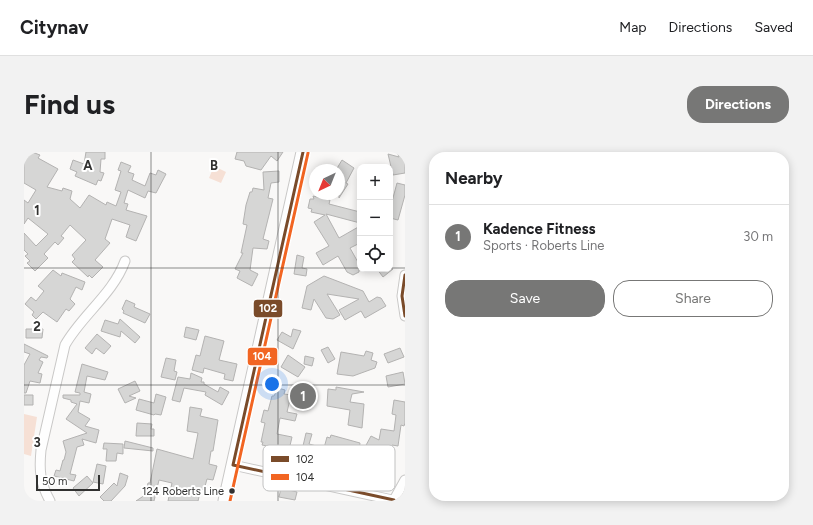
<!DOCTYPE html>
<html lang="en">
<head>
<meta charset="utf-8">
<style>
	body { margin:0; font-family:Figtree,sans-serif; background:#f2f2f2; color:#202124 }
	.controls { position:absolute; right:12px; top:12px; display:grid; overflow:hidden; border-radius:8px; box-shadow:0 2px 10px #0003 }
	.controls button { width:36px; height:36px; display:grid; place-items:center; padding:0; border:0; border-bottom:1px solid #e0e0e0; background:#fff; color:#202124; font:20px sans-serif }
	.compass { position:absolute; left:285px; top:12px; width:36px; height:36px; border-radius:50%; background:#fff; box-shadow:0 2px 10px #0003; rotate:223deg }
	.scale { position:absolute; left:12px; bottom:10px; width:64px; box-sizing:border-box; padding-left:4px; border:2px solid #313130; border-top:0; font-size:11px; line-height:14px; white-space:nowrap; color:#313130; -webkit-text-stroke:3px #fff; paint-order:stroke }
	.you { position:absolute; left:248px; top:232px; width:14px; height:14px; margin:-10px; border:3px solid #fff; border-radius:50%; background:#1a73e8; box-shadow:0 0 0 6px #1a73e833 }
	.badge { display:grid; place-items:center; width:26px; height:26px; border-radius:50%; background:#777776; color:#fff; font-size:13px; font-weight:700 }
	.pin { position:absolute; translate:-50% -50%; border:2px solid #fff; box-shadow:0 1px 4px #0006 }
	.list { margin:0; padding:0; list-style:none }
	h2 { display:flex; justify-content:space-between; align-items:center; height:52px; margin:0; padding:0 16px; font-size:17px }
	h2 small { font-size:13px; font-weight:400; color:#757577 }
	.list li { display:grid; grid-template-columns:26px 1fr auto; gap:12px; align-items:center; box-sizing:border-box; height:64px; padding:0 16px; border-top:1px solid #e0e0e0 }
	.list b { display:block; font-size:15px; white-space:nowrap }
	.list p { margin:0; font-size:13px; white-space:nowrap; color:#757577 }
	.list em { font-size:13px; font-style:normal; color:#757577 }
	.actions { display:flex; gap:8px; padding:12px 16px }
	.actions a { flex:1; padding:9px 0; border:1px solid #777776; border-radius:16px; text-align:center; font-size:14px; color:#777776 }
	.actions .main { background:#777776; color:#fff }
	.icon { flex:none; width:22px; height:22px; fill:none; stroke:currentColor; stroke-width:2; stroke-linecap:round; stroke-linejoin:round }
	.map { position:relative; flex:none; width:381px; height:349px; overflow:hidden; border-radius:16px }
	header { display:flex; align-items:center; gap:24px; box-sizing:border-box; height:56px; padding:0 20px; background:#fff; border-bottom:1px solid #e0e0e0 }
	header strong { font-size:19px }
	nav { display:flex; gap:22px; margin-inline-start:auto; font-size:14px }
	.intro { display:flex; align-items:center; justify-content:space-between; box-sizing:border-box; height:96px; padding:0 24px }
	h1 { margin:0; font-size:28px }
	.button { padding:10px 18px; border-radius:16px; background:#777776; color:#fff; font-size:14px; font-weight:700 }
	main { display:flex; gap:24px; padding:0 24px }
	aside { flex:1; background:#fff; border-radius:16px; box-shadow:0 2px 10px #0003 }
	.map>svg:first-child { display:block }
</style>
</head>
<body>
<header>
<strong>Citynav</strong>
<nav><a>Map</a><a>Directions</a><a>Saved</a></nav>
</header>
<div class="intro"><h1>Find us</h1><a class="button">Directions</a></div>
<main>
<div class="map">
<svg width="381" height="349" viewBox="0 0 381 349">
	<rect width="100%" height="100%" fill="#f9f8f7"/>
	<path fill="#f6e0d5" d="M190,14L202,20L197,31L185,26Z
		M0,262L13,265L7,304L0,302Z"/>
	<path fill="#d6d6d5" stroke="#b3b2b1" d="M8,0L16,3L14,6L34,17L23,35L38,39L39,36L48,39L46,47L56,56L65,43L82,53L83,50L92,54L97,40L91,38L97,19L94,18L97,10L107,14L104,20L110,22L108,28L121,34L126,21L132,23L134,18L142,22L132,41L124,39L121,46L104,38L100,51L104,52L102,58L123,64L112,89L102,85L106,73L88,67L81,87L86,91L71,108L79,115L68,126L65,123L64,125L48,110L51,107L48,103L62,88L46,73L37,84L40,86L34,93L31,90L20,102L24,106L11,119L3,111L6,109L1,104L4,102L0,98V81L12,94L24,82L4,66L0,72V48L4,51L12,38L0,31V2L4,5Z
		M62,0H81V7H77L76,20L80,21L77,29L74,28L72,33L51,24L53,20L46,17L49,8L60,12Z
		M213,0H259L253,9L247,4L237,18L222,14L220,9L211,7Z
		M373,0H381V21L369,23L364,2L375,5Z
		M318,8L330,16L322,31L324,32L315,46V18H312Z
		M255,19V30L247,31L244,46L249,47L239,87L245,89L243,97L229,96L226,118L234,122L228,134L213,126L216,119L211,117L219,101H217L223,73L219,72L222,53L226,40H228L229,36L240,38L239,20Z
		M373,31L381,33V43L374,68L366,66V57Z
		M289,44L306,48L305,52L336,60V71L302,62L315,86L336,74V91L326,96L335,112V120L329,123L323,120L314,104L299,113L292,101L305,94L290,70L301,63L287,60L288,57L284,56L286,47H290Z
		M273,103L280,105L278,116L283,117L282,124L270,122Z
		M353,117H369L359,125Z
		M29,118L37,124L38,121L61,130L58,138L52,135L46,147L51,152L45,159L42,157L33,170L19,160L12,167L8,163L10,160L1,152L7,145L12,149L20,139L14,134Z
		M300,124L339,139L345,150L353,145L357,146L362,154L341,166L337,159L321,168L315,158L335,147L303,142L316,163L309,167L302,166L290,147L287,158L278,156L283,134Z
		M102,148L111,152L110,155L126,162L121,171L99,161L100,159L98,157Z
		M96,167L116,185L111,191L97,179L96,185L77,179L81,168L94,172Z
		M162,175L175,178L172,188L160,185Z
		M2,177H19L18,186H2Z
		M269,177L277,179L269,197L253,188L258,180L267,185Z
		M73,182L87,194L80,202L72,196L68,202L61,196Z
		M181,184L200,189L195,208L213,212L209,229L200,227L201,222L180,216L179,221L168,218L172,203L176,204Z
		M0,192L24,204L23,206L17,205L15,208L19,210L14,221L18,222L16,231L6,229L2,241H0V213L6,202L0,200Z
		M304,195L311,207L304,211L297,198Z
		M376,196L380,205L364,211L360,202Z
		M342,199L349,201L347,208L353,210L351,216L329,224L313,222L317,200L340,204Z
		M264,203L281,215L274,225L257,215Z
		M281,204L290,206L288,214L280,212Z
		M142,206L152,208L150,219L153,220L151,228L137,225Z
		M58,212L84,220L81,228L63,224L60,240L67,242L65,251L56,249L54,260L66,267L61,274L75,278L72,291L58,287L60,293L53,295L46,322L52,323L50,329L30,324L32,318L36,319L39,308H40L42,300L39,289L63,281L42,267L53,252L47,250V248L39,246V243H56V241L51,240Z
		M379,220L381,232L364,235L362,224Z
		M167,221L178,226L177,230H180V232L194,240L196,235L205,240L198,253L181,243L182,240L160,236L156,250L148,248L154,225L166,227Z
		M111,229L116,239L105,244L112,246L101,251L94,237Z
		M312,235L340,240L328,242L326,250L340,252L338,276L324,273L326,258L303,254L304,237L312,238Z
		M254,236L261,238L260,242L267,243L263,260L273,262L271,269L256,266L253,282L268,285L265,298L238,293L239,290H237L241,271L237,270L240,258L244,259L248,244H250Z
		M132,242L142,245L137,263L131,262L130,263L112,258L115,247L130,251Z
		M0,243H9V253H0Z
		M370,248L381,250V271L380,274L377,273L374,294L368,293L360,308L365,309L361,327L354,325V323L349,321L350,316L331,312L329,318L298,310L297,311L276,307L282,281L288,282L285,292L300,296L303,285L306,286L307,283L336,291L334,308L347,284L355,288L357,277L370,279L372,263L368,262Z
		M166,255L178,257L176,264L194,268L189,299H187L185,312L193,314L189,328L183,327L180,338L177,337L174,349H144L148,331L135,328L130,349H112L124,341L122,340L124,331H126L133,297L169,307L174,281L163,279Z
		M113,271L128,272L127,277H130V284H112Z
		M101,289L129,296V299L100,296Z
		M80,291L99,292V302L93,301L92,309H82L83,297H79Z
		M73,312L82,314L79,332L69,330Z
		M96,321L104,324L101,334L87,349H80L76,345L90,331L93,334Z
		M63,324L69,331L55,344L49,336Z
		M257,336L273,340L271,348L255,345Z"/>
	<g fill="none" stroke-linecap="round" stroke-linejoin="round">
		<defs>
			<path id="minor" d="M381,123L378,144L381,164
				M209,313L373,349
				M370,348L381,328
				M26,349C16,331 15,318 17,298L41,193C58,163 89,142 101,109"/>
			<path id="secondary" d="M201,349L279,0"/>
		</defs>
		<use href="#minor" stroke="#c9c8c7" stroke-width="11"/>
		<use href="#secondary" stroke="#c9c8c7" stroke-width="15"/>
		<use href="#minor" stroke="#fefefe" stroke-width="9"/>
		<use href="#secondary" stroke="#fefefe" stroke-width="13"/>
		<defs>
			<path id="bus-1" d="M381,123L378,144L381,164
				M209,313L279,0
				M209,313L370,348"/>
			<path id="bus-2" d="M206,349L284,1"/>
		</defs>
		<use href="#bus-1" stroke="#fff" stroke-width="6"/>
		<use href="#bus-2" stroke="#fff" stroke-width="6"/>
		<use href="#bus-1" stroke="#7a4b2a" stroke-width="3"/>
		<use href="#bus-2" stroke="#f26522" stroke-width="3"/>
	</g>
	<path fill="none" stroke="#313130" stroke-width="1" stroke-opacity="0.55" d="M127,0V349M254,0V349M0,116H336M366,116H381M0,233H381"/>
	<circle fill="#313130" stroke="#fff" stroke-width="1.5" cx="208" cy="339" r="3.5"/>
	<g text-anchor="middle" stroke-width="4" stroke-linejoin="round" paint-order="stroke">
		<g font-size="11" fill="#313130" stroke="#fff" text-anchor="end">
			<text x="200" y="343">124 Roberts Line</text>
		</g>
	</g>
	<rect x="239" y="293" width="132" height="46" rx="6" fill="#fff" stroke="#c1c1c1" stroke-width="1"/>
	<rect x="247" y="304" width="18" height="6" fill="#7a4b2a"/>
	<rect x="247" y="322" width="18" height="6" fill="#f26522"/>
	<g font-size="11" fill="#313130">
		<text x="272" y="311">102</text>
		<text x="272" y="329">104</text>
	</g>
	<g font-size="13" text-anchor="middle" font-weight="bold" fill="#313130" stroke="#fff" stroke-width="4" stroke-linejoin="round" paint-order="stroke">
		<text x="64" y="18">A</text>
		<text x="190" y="18">B</text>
		<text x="13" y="63">1</text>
		<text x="13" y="179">2</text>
		<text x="13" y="295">3</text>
	</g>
	<g stroke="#fff" stroke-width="1.5">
		<rect x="229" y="147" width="30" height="19" rx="4" fill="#7a4b2a"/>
		<rect x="223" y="195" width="31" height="19" rx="4" fill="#f26522"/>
	</g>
	<g font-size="11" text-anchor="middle" font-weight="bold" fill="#fff">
		<text x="244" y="160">102</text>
		<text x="238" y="208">104</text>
	</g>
</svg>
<div class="controls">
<button>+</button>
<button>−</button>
<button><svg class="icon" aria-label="locate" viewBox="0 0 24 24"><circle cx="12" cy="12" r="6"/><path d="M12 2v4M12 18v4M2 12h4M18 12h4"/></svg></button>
</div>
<svg class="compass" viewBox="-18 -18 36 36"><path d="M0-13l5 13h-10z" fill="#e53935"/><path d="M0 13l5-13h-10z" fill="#757577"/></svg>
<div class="scale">50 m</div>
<div class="you"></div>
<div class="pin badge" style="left:279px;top:244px">1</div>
</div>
<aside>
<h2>Nearby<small></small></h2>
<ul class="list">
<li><span class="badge">1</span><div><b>Kadence Fitness</b><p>Sports · Roberts Line</p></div><em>30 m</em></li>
</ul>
<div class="actions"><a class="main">Save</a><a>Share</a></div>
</aside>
</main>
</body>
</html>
